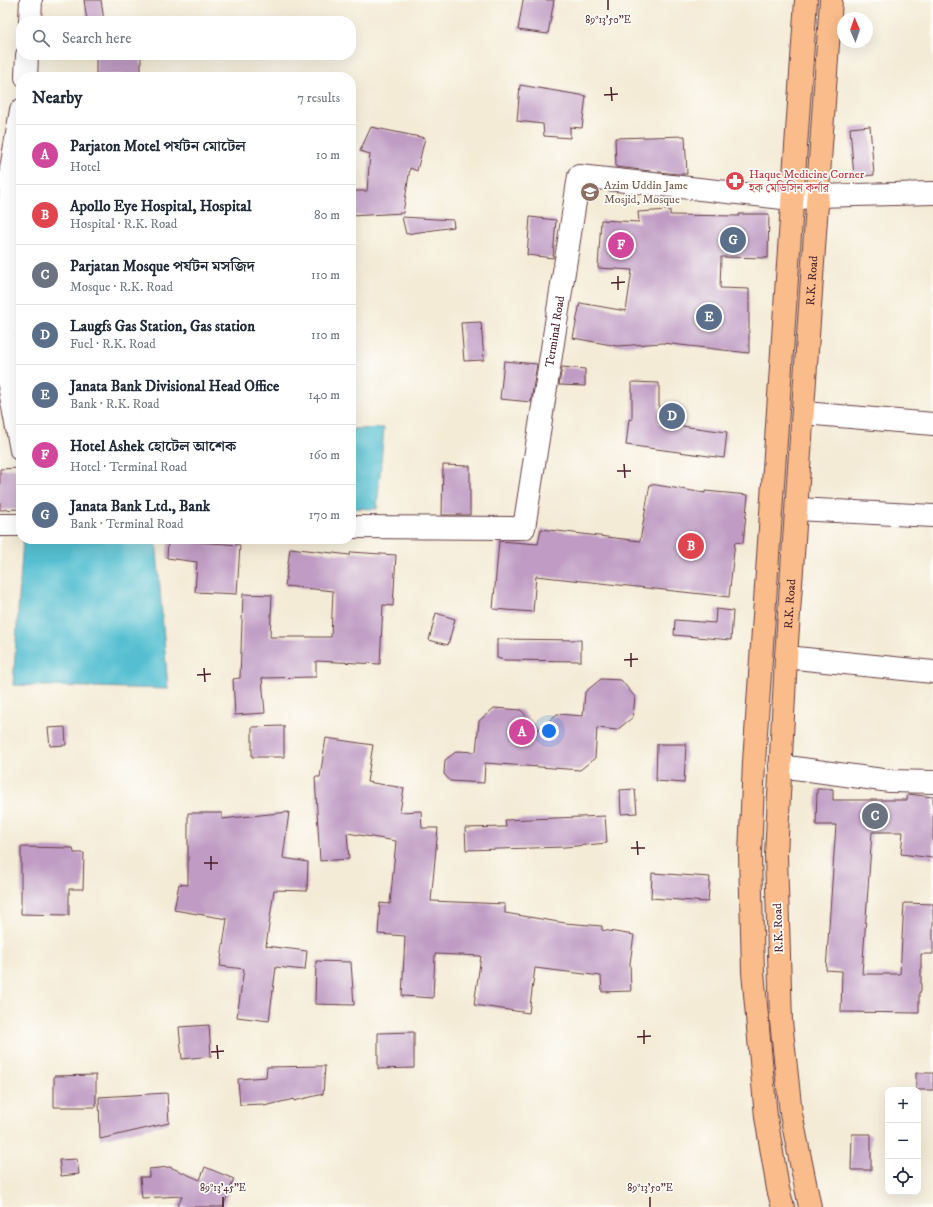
<!DOCTYPE html>
<html lang="en">
<head>
<meta charset="utf-8">
<style>
	body { margin:0; font-family:"IM FELL DW Pica","Noto Serif Bengali",serif; background:#f2f2f3; color:#1f2937 }
	.controls { position:absolute; right:12px; bottom:12px; display:grid; overflow:hidden; border-radius:8px; box-shadow:0 4px 16px #0002 }
	.controls button { width:36px; height:36px; display:grid; place-items:center; padding:0; border:0; border-bottom:1px solid #e0e1e3; background:#fff; color:#1f2937; font:20px sans-serif }
	.compass { position:absolute; left:837px; top:12px; width:36px; height:36px; border-radius:50%; background:#fff; box-shadow:0 4px 16px #0002; rotate:358deg }
	.you { position:absolute; left:549px; top:731px; width:14px; height:14px; margin:-10px; border:3px solid #fff; border-radius:50%; background:#1a73e8; box-shadow:0 0 0 6px #1a73e833 }
	.badge { display:grid; place-items:center; width:26px; height:26px; border-radius:50%; background:#0f766e; color:#fff; font-size:13px; font-weight:700 }
	.pin { position:absolute; translate:-50% -50%; border:2px solid #fff; box-shadow:0 1px 4px #0006 }
	.list { margin:0; padding:0; list-style:none }
	h2 { display:flex; justify-content:space-between; align-items:center; height:52px; margin:0; padding:0 16px; font-size:17px }
	h2 small { font-size:13px; font-weight:400; color:#747a83 }
	.list li { display:grid; grid-template-columns:26px 1fr auto; gap:12px; align-items:center; box-sizing:border-box; height:60px; padding:0 16px; border-top:1px solid #e0e1e3 }
	.list b { display:block; font-size:15px; white-space:nowrap }
	.list p { margin:0; font-size:13px; white-space:nowrap; color:#747a83 }
	.list em { font-size:13px; font-style:normal; color:#747a83 }
	.icon { flex:none; width:22px; height:22px; fill:none; stroke:currentColor; stroke-width:2; stroke-linecap:round; stroke-linejoin:round }
	.map { position:relative; flex:none; width:933px; height:1207px; overflow:hidden }
	.search { position:absolute; background:#fff; box-shadow:0 4px 16px #0002; left:16px; top:16px; width:340px; height:44px; display:flex; align-items:center; gap:10px; box-sizing:border-box; padding:0 14px; border-radius:16px; color:#747a83; font-size:15px }
	.panel { position:absolute; background:#fff; box-shadow:0 4px 16px #0002; left:16px; top:72px; width:340px; height:472px; border-radius:16px }
	.map>svg:first-child { display:block }
</style>
</head>
<body>
<div class="map">
<svg width="933" height="1207" viewBox="0 0 933 1207">
	<rect width="100%" height="100%" fill="#fdfcf7"/>
	<filter id="ink" filterUnits="userSpaceOnUse"><feTurbulence type="fractalNoise" baseFrequency=".025" numOctaves="2"/><feDisplacementMap in="SourceGraphic" scale="8" xChannelSelector="R" yChannelSelector="G"/><feConvolveMatrix kernelMatrix="1 2 1 2 8 2 1 2 1" color-interpolation-filters="sRGB"/></filter>
	<filter id="wash" filterUnits="userSpaceOnUse"><feTurbulence type="fractalNoise" baseFrequency=".012" numOctaves="4" result="noise"/><feDisplacementMap in="SourceGraphic" scale="16" xChannelSelector="R" yChannelSelector="G"/><feGaussianBlur stdDeviation="0.9" result="paint"/><feColorMatrix in="noise" values="0 0 0 0 0 0 0 0 0 0 0 0 0 0 0 0 0 1.4 0 .05"/><feComposite in="paint" operator="in"/></filter>
	<g filter="url(#wash)">
		<rect width="100%" height="100%" fill="#f4ebd6"/>
		<path fill="#55bfd1" stroke="#506f7e" d="M384,428L377,509L351,508V429Z
			M23,539H156L168,689L13,685Z"/>
		<g id="blocks">
			<path fill="#c09cc4" d="M84,0H101L104,21H87Z
				M523,0H554L548,34L518,30Z
				M96,55H141V75H96Z
				M520,85L586,96L582,128L570,127V138L544,136L543,124L517,121Z
				M870,126L874,175L854,177L850,128Z
				M371,127L425,138L417,171L410,168L403,213L351,216V191H367L370,154L360,151Z
				M685,136L687,174H677L616,167L615,138Z
				M670,210V215L739,216V214H769L768,258L721,257L720,288L749,289V353L663,343L617,346L573,338L580,303L626,311L632,270L598,268L601,220L639,222L638,212Z
				M402,217L453,220L454,227L406,234Z
				M530,217L556,220L553,258L527,255Z
				M481,322L484,360L464,361L461,323Z
				M504,361L537,364L531,402L500,399Z
				M562,367L585,369V386L559,385Z
				M632,382L659,383V423L727,432L724,458L626,445L629,419L632,420Z
				M443,465L470,466V515H442Z
				M20,468L21,509L0,510V469Z
				M650,484L705,493V491L748,495L743,543L735,542L729,597L536,576L533,612L493,609L499,541L538,544L541,529L640,541Z
				M168,540L240,545L237,594L195,592L197,562L167,558Z
				M290,548L350,555L351,552L396,555L393,606L383,605L380,664L316,661V677L262,678L265,713L235,715L233,679L240,678L243,594L272,595L270,637H331L333,591L285,586Z
				M716,609L733,611L731,640L674,635L675,620L715,623Z
				M436,613L455,619L448,645L429,640Z
				M497,639L581,640V661L504,660L497,658Z
				M601,679L621,680L635,697L633,717L617,730L597,728L595,758L580,770L485,763L484,783L450,781L444,774L445,760L457,751L476,752L479,721L494,708L521,710L538,730L557,714L583,716L585,692Z
				M284,726V757H252V727Z
				M65,727L66,745L50,746L48,728Z
				M326,738L373,745L367,782L404,788L400,812L421,811L422,828H438L431,901L505,904V913L565,923L602,926V930L634,935L630,963L631,991L602,992L601,976L535,968L529,1013L474,1005L481,956L435,954L433,998L402,996L405,936L378,934L380,903L390,904L396,841L347,833L349,859L320,861L315,777H320Z
				M657,744H686L684,783L656,781Z
				M635,789L637,813L621,814L620,790Z
				M817,789H833V800H907L908,794L933,797V858L901,854L903,832H872L862,974H900L904,903L933,904V954H921V992H919V1013L841,1012L842,971L826,970L836,825H816Z
				M289,812L283,858L308,862L307,891L274,890L266,946L307,951L305,970L276,967L269,1021L237,1017L244,969L220,966L227,919L174,910L179,884L188,885V813H222V819Z
				M605,816L607,843L565,847L466,850L465,828L506,827L505,820Z
				M21,847L73,848L74,853H84L83,889H69V915L21,914Z
				M652,873L710,877L708,902L651,898Z
				M316,961L351,962L354,1005L315,1004Z
				M209,1025L211,1056L182,1059L179,1027Z
				M414,1032V1068L378,1069V1033Z
				M325,1066L323,1094L294,1101V1099L264,1106V1104L240,1105L238,1079L266,1077L267,1067Z
				M916,1073H933V1090H916Z
				M96,1075V1107H54V1076Z
				M167,1093L169,1123L100,1139L99,1097Z
				M852,1134H871V1170H851Z
				M77,1159L79,1174L61,1176L59,1160Z
				M170,1167L200,1180L205,1167L234,1179L223,1207H177L182,1196L142,1198L140,1177H149V1169Z"/>
		</g>
	</g>
	<g filter="url(#ink)">
		<use href="#blocks" fill-opacity="0" stroke="#643e45" stroke-width="1"/>
		<g fill="none" stroke-linecap="round" stroke-linejoin="round">
			<defs>
				<g id="street">
					<path d="M30,21L31,0"/>
					<path d="M26,77L27,55"/>
					<path d="M21,110L11,169L5,364L21,450"/>
					<path d="M804,413L933,424"/>
					<path d="M797,509L933,516"/>
					<path d="M0,525H21"/>
					<path id="s1" d="M351,527L524,528L579,176L792,199L817,196L933,193"/>
					<path d="M786,657L933,672"/>
					<path d="M780,766L890,781L933,782"/>
				</g>
				<g id="highway">
					<path d="M783,1207L778,1189L766,1117L753,972L750,854L754,762L806,0"/>
					<path id="s2" d="M810,1207L791,1114L781,1021L776,855L786,657L831,0"/>
				</g>
			</defs>
			<use href="#street" stroke="#643e45" stroke-width="24"/>
			<use href="#highway" stroke="#643e45" stroke-width="24"/>
			<use href="#street" stroke="#fff" stroke-width="22"/>
			<use href="#highway" stroke="#f9bc8a" stroke-width="22"/>
		</g>
	</g>
	<path fill="none" stroke="#4a1f2b" stroke-width="1.5" d="M608,0V10M611,87L612,101M604,95L618,94M618,276V290M611,283L625,282M624,464L625,478M617,471H631M631,653V667M624,660L638,659M204,668L205,682M197,675L211,674M637,841L638,855M631,848H645M211,856V870M204,863H218M644,1030V1044M637,1037L651,1036M217,1045L218,1059M211,1052L224,1051M223,1197V1207M650,1197V1207"/>
	<defs>
		<symbol id="pharmacy-disc" viewBox="-11 -11 22 22"><circle r="9.5" fill="#e0444e" stroke="#fdfcf7"/><path d="M-2-6h4v4h4v4h-4v4h-4v-4h-4v-4h4Z" fill="#fff"/></symbol>
		<symbol id="school-disc" viewBox="-11 -11 22 22"><circle r="9.5" fill="#8d6e63" stroke="#fdfcf7"/><path d="M0-5L7-2L0 1L-7-2ZM-4 1L0 2.5L4 1V4Q0 6-4 4Z" fill="#fff"/></symbol>
	</defs>
	<g fill-rule="evenodd">
		<use href="#pharmacy-disc" x="724" y="170" width="22" height="22"/>
		<use href="#school-disc" x="579" y="181" width="22" height="22"/>
	</g>
	<g text-anchor="middle" stroke-width="3.5" stroke-linejoin="round" paint-order="stroke">
		<g font-size="12" fill="#be3a42" stroke="#fdfcf7" text-anchor="start">
			<text x="749" y="178">Haque Medicine Corner<tspan x="749" dy="14">হক মেডিসিন কর্নার</tspan></text>
		</g>
		<g font-size="12" fill="#785e54" stroke="#fdfcf7" text-anchor="start">
			<text x="604" y="189">Azim Uddin Jame<tspan x="604" dy="14">Mosjid, Mosque</tspan></text>
		</g>
		<g font-size="12" fill="#4a1f2b" stroke="#fdfcf7">
			<text dy="4" stroke="none"><textPath href="#s2" startOffset="930">R.K. Road</textPath></text>
			<text dy="4" stroke="none"><textPath href="#s1" startOffset="372">Terminal Road</textPath></text>
			<text dy="4" stroke="none"><textPath href="#s2" startOffset="606">R.K. Road</textPath></text>
			<text transform="translate(778 928) rotate(-92)" y="4">R.K. Road</text>
		</g>
	</g>
	<g font-size="10" text-anchor="middle" fill="#4a1f2b" stroke="#fdfcf7" stroke-width="3.5" stroke-linejoin="round" paint-order="stroke">
		<text x="608" y="23">89°13'50"E</text>
		<text x="223" y="1191">89°13'45"E</text>
		<text x="650" y="1191">89°13'50"E</text>
	</g>
</svg>
<div class="controls">
<button>+</button>
<button>−</button>
<button><svg class="icon" aria-label="locate" viewBox="0 0 24 24"><circle cx="12" cy="12" r="6"/><path d="M12 2v4M12 18v4M2 12h4M18 12h4"/></svg></button>
</div>
<svg class="compass" viewBox="-18 -18 36 36"><path d="M0-13l5 13h-10z" fill="#e53935"/><path d="M0 13l5-13h-10z" fill="#747a83"/></svg>
<div class="you"></div>
<div class="pin badge" style="left:522px;top:732px;background:#d1479c">A</div>
<div class="pin badge" style="left:691px;top:546px;background:#e0444e">B</div>
<div class="pin badge" style="left:875px;top:816px;background:#6b7280">C</div>
<div class="pin badge" style="left:672px;top:416px;background:#5c6f8a">D</div>
<div class="pin badge" style="left:709px;top:317px;background:#5c6f8a">E</div>
<div class="pin badge" style="left:621px;top:245px;background:#d1479c">F</div>
<div class="pin badge" style="left:733px;top:240px;background:#5c6f8a">G</div>
<div class="search"><svg class="icon" aria-label="search" viewBox="0 0 24 24"><circle cx="10" cy="10" r="6"/><path d="M15 15l6 6"/></svg>Search here</div>
<section class="panel">
<h2>Nearby<small>7 results</small></h2>
<ul class="list">
<li><span class="badge" style="background:#d1479c">A</span><div><b>Parjaton Motel পর্যটন মোটেল</b><p>Hotel</p></div><em>10 m</em></li>
<li><span class="badge" style="background:#e0444e">B</span><div><b>Apollo Eye Hospital, Hospital</b><p>Hospital · R.K. Road</p></div><em>80 m</em></li>
<li><span class="badge" style="background:#6b7280">C</span><div><b>Parjatan Mosque পর্যটন মসজিদ</b><p>Mosque · R.K. Road</p></div><em>110 m</em></li>
<li><span class="badge" style="background:#5c6f8a">D</span><div><b>Laugfs Gas Station, Gas station</b><p>Fuel · R.K. Road</p></div><em>110 m</em></li>
<li><span class="badge" style="background:#5c6f8a">E</span><div><b>Janata Bank Divisional Head Office</b><p>Bank · R.K. Road</p></div><em>140 m</em></li>
<li><span class="badge" style="background:#d1479c">F</span><div><b>Hotel Ashek হোটেল আশেক</b><p>Hotel · Terminal Road</p></div><em>160 m</em></li>
<li><span class="badge" style="background:#5c6f8a">G</span><div><b>Janata Bank Ltd., Bank</b><p>Bank · Terminal Road</p></div><em>170 m</em></li>
</ul>
</section>
</div>
</body>
</html>
